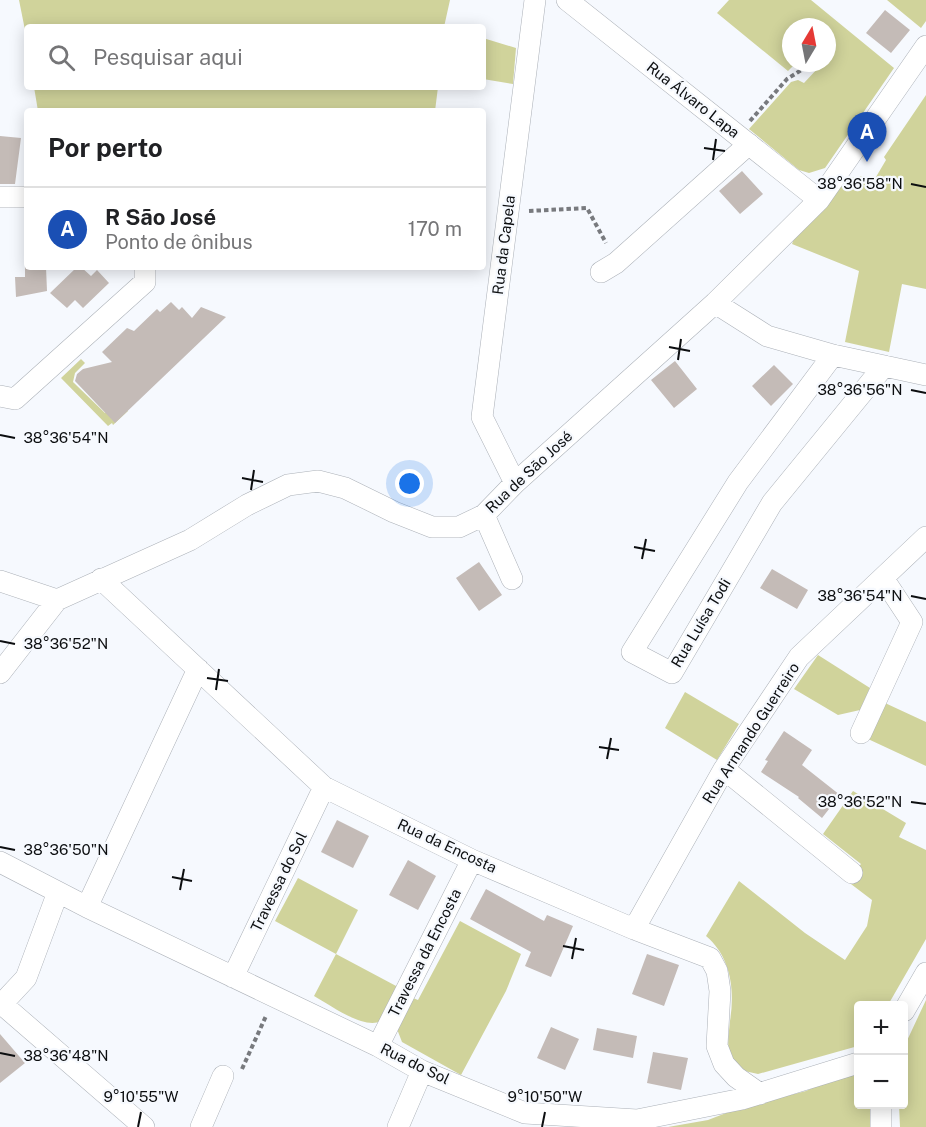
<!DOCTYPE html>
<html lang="pt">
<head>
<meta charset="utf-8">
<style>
	body { margin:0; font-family:"Public Sans",sans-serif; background:#f2f2f2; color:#202124 }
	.controls { position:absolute; right:18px; bottom:18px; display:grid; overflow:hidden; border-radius:6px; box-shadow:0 3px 15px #0003 }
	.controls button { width:54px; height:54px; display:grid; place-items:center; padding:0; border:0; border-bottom:2px solid #e0e0e0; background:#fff; color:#202124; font:30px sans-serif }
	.compass { position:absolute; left:782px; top:18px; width:54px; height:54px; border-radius:50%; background:#fff; box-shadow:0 3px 15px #0003; rotate:10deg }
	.you { position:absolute; left:410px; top:484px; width:21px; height:21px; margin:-15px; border:4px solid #fff; border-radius:50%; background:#1a73e8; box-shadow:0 0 0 9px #1a73e833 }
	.badge { display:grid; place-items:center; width:39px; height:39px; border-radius:50%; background:#ea580c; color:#fff; font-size:20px; font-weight:700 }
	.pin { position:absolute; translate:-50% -50px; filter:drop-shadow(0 2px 3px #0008) }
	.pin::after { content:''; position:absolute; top:32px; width:21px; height:18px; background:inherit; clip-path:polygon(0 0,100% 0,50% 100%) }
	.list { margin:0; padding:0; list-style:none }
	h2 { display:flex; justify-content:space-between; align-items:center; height:78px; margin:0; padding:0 24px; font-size:26px }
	h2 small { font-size:20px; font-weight:400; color:#757577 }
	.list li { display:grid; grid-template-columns:39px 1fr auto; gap:18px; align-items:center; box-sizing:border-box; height:84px; padding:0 24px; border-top:2px solid #e0e0e0 }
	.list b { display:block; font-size:22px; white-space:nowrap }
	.list p { margin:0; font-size:20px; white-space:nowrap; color:#757577 }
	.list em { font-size:20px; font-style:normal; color:#757577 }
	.icon { flex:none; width:33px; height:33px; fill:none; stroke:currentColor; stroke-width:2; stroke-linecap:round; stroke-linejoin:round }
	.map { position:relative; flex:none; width:926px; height:1127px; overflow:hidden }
	.search { position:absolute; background:#fff; box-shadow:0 3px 15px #0003; left:24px; top:24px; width:462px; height:66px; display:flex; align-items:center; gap:15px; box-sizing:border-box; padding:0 21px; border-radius:6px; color:#757577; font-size:22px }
	.panel { position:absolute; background:#fff; box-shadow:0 3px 15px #0003; left:24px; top:108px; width:462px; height:162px; border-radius:6px }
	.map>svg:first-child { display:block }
</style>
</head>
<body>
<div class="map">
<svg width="926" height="1127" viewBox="0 0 926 1127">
	<rect width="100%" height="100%" fill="#f6f9fe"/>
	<path fill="#d0d39b" d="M19,0H450L444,27H27V40Z
		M729,0H811L894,68L825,168L809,173L799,170L749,129L791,82L798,80L804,83L818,68L812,63H827V27H791V63H796L788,71L717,13Z
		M887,0H926V21L921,28Z
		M483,38L516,48L513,84L483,79Z
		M34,87H438L435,111H38Z
		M926,95V289L902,284L889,352L845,342L859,271L792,244L795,236L847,179L861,176L873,182L886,160L884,157Z
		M81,359L85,363L75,373L73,382L105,413L126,392L122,404L128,411L113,425L112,423L108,426L61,378Z
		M818,655L870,688L860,710L838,715L794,689Z
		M685,692L739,724L717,760L665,728Z
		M885,703L926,722V766L868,739Z
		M853,791L906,823L899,837L926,850V939L888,1005L858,1006V1046L758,1074L740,1070C737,1066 733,1062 731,1058C726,1047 729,1033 730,1021C735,990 731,957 706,936L739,881L805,933L845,960L867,926L872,900L847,881L861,864L823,834Z
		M298,878L358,910L336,954L398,987L381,1021C364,1030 330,1005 314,996L336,954L275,921Z
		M460,921L521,954L506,991L461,1075L402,1042L397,1029L413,998L418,1000Z
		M926,1000V1127H900L899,1105L904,1104V1047Z
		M852,1074L858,1076V1104L875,1105L874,1127H668L708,1120L739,1108L806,1091L836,1076Z"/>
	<path fill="#c4bbb7" d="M885,10L910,30L891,53L866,33Z
		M0,136L21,138L15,184H0Z
		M742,171L763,194L740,214L719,191Z
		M25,267H46L47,291L16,297L15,277H25Z
		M77,267H81L91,276L97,270L109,283L83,308L75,300L67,308L50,293Z
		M171,302L179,310L182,307L192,318L201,307L226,317L115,423L75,381L77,374L83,369L112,362L102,352L127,328L134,331L157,309L160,312Z
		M675,361L697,389L674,408L651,380Z
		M774,365L793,384L771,406L752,386Z
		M479,562L502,595L479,611L456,578Z
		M772,569L808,590L797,609L760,588Z
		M784,731L812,750L802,765L840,795L822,818L798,798L799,797L761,772L768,761L765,760Z
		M337,820L369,836L353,868L321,852Z
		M408,860L436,876L418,910L389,895Z
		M486,889L544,921L547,915L573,926L551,977L525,966L531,952L470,919Z
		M647,954L679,965L664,1006L632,994Z
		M551,1027L579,1039L565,1070L537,1058Z
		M597,1028L637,1036L633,1058L593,1050Z
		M0,1034L25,1063L0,1083Z
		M653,1052L688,1058L681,1090L647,1083Z"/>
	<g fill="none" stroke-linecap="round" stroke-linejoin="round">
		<defs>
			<path id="minor" d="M567,0L819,200
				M0,197H27
				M601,272L616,263L749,144
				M715,303L767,336L833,355L926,375
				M833,355L738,482L632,652L672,673L772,503L884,366
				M0,396L15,399L145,282V267
				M515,483L482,417L535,0
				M484,515L512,579
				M101,579L324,787L472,860L634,929L710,958L717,971L720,991L717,1046L724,1064L736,1077L760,1094
				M0,581L57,600
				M0,673L57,600L190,540L247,505L288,485L318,481L345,488L394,512L432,527H459L484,515L515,483L715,303L819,200L926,46
				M861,733L912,622L883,578
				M724,769L852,873
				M0,862L87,907L378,1046L422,1071L525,1113L637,1120L742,1099L858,1063
				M87,907L198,669
				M634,929L724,769L799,657L926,537
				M233,977L324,787
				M3,1005L144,1127
				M0,1006L26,978L58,892
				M904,1011L926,973
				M378,1046L472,860
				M881,1104V1127
				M201,1127L223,1076
				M398,1127L422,1071"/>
		</defs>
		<use href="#minor" stroke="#acb1b8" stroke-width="22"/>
		<path stroke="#787a7e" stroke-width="4" stroke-dasharray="4.5 3" stroke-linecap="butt" d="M750,121L787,79L803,69
			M529,211L587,208L606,243
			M242,1069L266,1016"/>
		<use href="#minor" stroke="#fff" stroke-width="21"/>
	</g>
	<path fill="none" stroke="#0c0e10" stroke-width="2" d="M704,148L725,151M713,160L716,139M911,184L926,187M669,347L690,351M678,360L681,339M911,390L926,393M0,435L15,438M242,478L263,482M251,490L254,470M634,547L655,551M642,559L646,539M911,596L926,599M0,641L15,644M207,678L228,681M216,690L219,669M599,747L619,750M607,759L611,738M911,802L926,804M0,847L15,850M172,877L192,881M180,890L184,869M563,946L584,950M572,959L576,938M0,1053L15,1056M138,1127L141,1112M542,1127L545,1112"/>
	<g text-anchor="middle" stroke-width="4.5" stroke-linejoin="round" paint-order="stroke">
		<g font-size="15" fill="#0c0e10" stroke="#f6f9fe">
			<text transform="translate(693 100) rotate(38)" y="5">Rua Álvaro Lapa</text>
			<text transform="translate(504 245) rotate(-83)" y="5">Rua da Capela</text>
			<text transform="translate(529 472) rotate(-43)" y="5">Rua de São José</text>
			<text transform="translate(701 623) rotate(-59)" y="5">Rua Luísa Todi</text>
			<text transform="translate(751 733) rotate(-57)" y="5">Rua Armando Guerreiro</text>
			<text transform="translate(447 846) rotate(25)" y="5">Rua da Encosta</text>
			<text transform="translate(279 882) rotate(-64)" y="5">Travessa do Sol</text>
			<text transform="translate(425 953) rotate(-63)" y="5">Travessa da Encosta</text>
			<text transform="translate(415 1064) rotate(26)" y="5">Rua do Sol</text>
		</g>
	</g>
	<g font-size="15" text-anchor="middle" fill="#0c0e10" stroke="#f6f9fe" stroke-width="4.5" stroke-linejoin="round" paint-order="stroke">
		<text x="860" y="189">38°36'58"N</text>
		<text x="860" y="395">38°36'56"N</text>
		<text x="66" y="443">38°36'54"N</text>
		<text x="860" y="601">38°36'54"N</text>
		<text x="66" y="649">38°36'52"N</text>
		<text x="860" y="807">38°36'52"N</text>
		<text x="66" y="855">38°36'50"N</text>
		<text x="66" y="1061">38°36'48"N</text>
		<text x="141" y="1102">9°10'55"W</text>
		<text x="545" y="1102">9°10'50"W</text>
	</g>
</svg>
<div class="controls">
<button>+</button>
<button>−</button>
</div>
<svg class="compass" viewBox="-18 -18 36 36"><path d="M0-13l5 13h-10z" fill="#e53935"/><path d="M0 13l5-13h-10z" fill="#757577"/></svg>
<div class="you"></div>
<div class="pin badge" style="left:867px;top:162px;background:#1a4fb4">A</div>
<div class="search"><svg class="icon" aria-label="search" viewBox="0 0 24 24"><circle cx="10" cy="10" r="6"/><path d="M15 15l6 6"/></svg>Pesquisar aqui</div>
<section class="panel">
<h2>Por perto<small></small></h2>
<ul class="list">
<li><span class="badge" style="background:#1a4fb4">A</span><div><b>R São José</b><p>Ponto de ônibus</p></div><em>170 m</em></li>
</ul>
</section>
</div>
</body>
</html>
